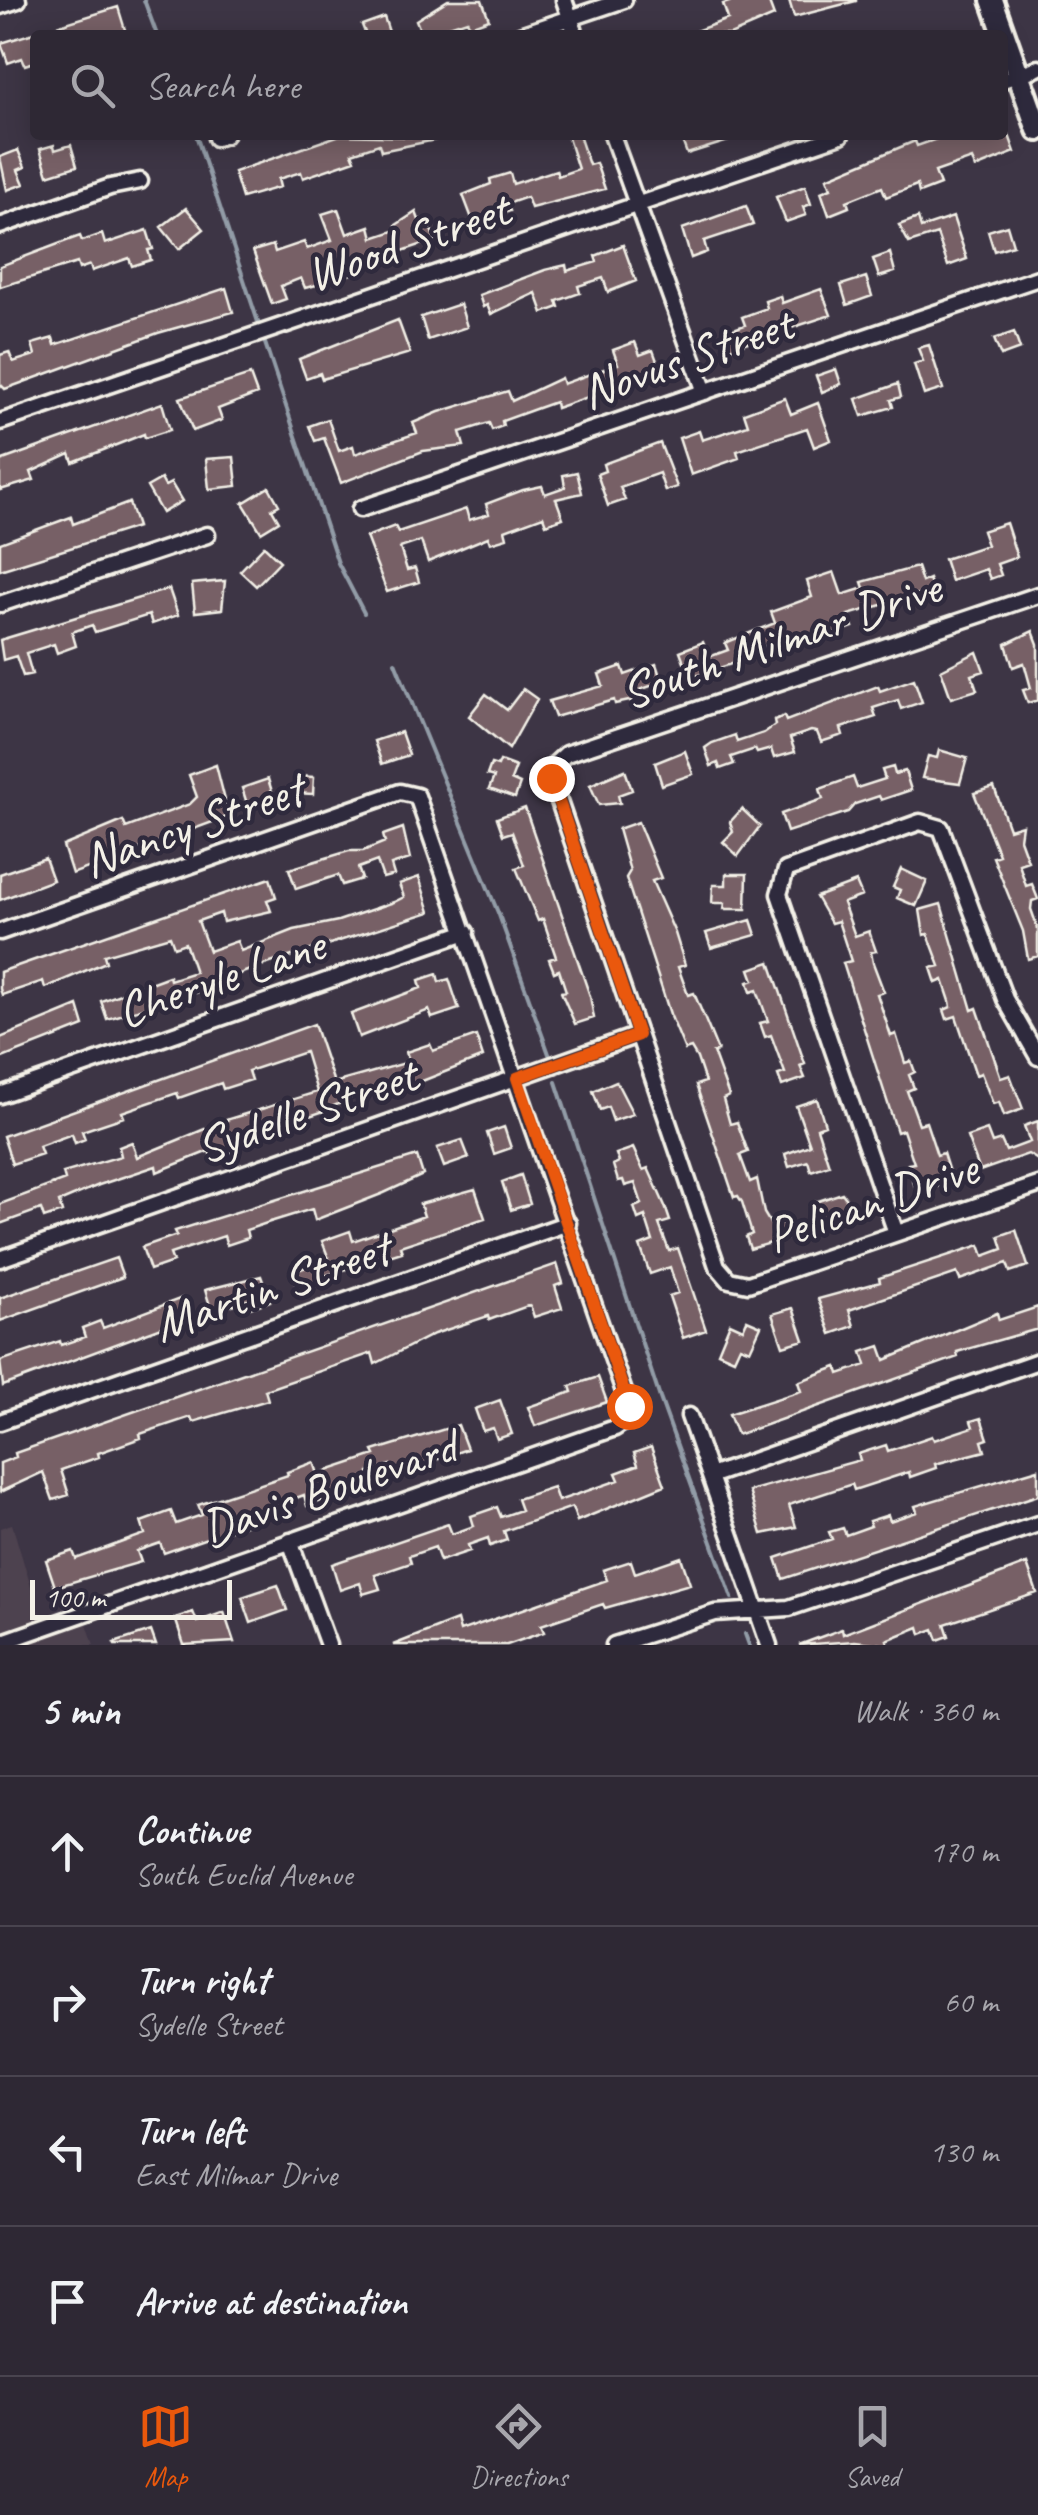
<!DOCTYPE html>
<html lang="en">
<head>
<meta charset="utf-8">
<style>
	body { margin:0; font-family:Caveat,sans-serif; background:#36303c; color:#f1f3f6 }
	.scale { position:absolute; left:30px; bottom:25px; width:202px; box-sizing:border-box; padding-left:10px; border:5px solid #f4f1e8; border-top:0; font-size:28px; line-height:35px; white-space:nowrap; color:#f4f1e8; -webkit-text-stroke:8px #2f2a3d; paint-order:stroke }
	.stop { position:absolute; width:30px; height:30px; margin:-22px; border:8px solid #ea580c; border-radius:50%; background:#fff }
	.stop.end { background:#ea580c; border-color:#fff; box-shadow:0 2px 10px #0008 }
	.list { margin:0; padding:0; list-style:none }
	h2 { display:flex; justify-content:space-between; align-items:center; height:130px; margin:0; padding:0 40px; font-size:42px }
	h2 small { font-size:32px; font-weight:400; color:#a7a6ac }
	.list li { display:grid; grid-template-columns:65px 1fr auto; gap:30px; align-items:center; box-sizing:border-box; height:150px; padding:0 40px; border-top:2px solid #49444f }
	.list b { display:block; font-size:38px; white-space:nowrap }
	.list p { margin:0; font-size:32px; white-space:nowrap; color:#a7a6ac }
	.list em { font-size:32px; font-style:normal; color:#a7a6ac }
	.icon { flex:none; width:55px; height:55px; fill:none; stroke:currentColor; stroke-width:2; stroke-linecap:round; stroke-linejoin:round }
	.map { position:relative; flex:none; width:1038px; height:1645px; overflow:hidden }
	.search { position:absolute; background:#2e2834; box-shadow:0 5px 25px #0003; left:30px; right:30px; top:30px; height:110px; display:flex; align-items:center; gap:25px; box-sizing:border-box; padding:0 35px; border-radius:10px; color:#a7a6ac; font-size:38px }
	.sheet { height:730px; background:#2e2834 }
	nav { display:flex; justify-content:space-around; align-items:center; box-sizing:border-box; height:140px; border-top:2px solid #49444f; background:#2e2834; font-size:28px; color:#a7a6ac }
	nav a { display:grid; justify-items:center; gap:5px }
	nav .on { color:#ea580c }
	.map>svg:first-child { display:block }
</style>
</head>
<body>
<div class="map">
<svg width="1038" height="1645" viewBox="0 0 1038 1645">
	<rect width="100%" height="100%" fill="#3d3545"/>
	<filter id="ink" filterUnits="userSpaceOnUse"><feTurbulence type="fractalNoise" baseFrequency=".01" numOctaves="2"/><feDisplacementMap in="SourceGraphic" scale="20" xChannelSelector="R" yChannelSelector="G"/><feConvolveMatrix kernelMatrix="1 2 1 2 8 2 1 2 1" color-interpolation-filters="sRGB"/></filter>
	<g filter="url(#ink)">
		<path fill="#4e424f" d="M12,1524L41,1620L0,1635V1528Z
			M86,1621L94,1645H19Z"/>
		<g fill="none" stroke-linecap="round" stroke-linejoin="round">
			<path stroke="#929ca7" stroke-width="4" d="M144,0L157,35
				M196,135L260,328
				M263,337L338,563L364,613
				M395,662L499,915L549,1054
				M556,1082L660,1398L732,1598
				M745,1634L749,1645"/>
		</g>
		<path fill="#776066" stroke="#f4f1e8" stroke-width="2.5" d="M448,0H482L489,19L470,26L467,20L422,35L416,20Z
			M735,0H768L774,16L730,35H685L728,19L723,4Z
			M789,0H856V1L794,17Z
			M118,7L126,33L35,35L34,62L25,65L22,58L8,63L1,43Z
			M384,17L390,35H366L362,25Z
			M340,135L445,138L381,151L379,144L352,153L355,160L303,178L301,172L278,179L280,187L242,198L234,172Z
			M567,135H579L589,165L596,163L605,189L531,208L527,197L507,204L510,211L474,224L463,195L491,184L490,179L510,173L513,184L556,170L558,176L578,169Z
			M680,135H741V137L687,154Z
			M948,135H955L957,141L976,135H1009L1015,152L975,168L972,159L935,172L940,185L919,193L917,185L886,197L882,187L847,201L849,207L829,215L821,192L831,188L827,178L915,141L917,146Z
			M54,145L55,150L71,145L77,166L48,175L40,149Z
			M18,150L25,167L18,170L24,184L7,190L0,157Z
			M805,186L811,204L803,207L806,215L786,222L776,197Z
			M746,206L753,225L704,241L707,252L691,258L682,229Z
			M186,208L204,229L179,249L161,227Z
			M338,209L347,234L370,226L373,238L397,230L396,225L416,212L419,220L427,218L435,240L349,269L351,274L332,281L305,288L301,278L281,286L286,299L272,304L253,251L273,245L275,252L304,242L307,249L332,240L322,214Z
			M953,217L967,259L948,266L937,234L909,243L899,225L918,218L921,228Z
			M1007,225L1013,245L994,251L988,231Z
			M147,230L153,249L148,250L151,260L132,266L129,258L92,271L90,265L79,269L77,263L0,287V266L69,240L80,236L82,241L102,234L105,244Z
			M623,245L636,281L608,292L603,278L578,286L580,293L557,301L559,307L543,313L536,293L491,314L487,305L483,307L479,295L545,270L566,265L567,271L597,262L595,256Z
			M890,253L895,272L879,277L873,259Z
			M866,277L872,296L847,305L841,285Z
			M226,288L233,312L158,333L5,389L0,384V355L9,352L13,362L35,355L32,344L53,338L55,345Z
			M821,289L831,315L730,348L725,332L745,325L742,317L767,308L765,301L780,296L782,303Z
			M460,304L467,327L428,340L421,317Z
			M398,320L410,353L322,379L320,373L306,378L299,359Z
			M1014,332L1020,349L1001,356L994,339Z
			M635,342L640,355L653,350L661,372L556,408L555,402L538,408L502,421L503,426L492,430L489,423L460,432L464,446L423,451L341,483L324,438L315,441L309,426L328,419L339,451L353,446L355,454L417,433L413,423L439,412L508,391L512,401L561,378L563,384L618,364L613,350Z
			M929,345L943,389L924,395L914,364L923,361L918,348Z
			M836,369L841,384L822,392L816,376Z
			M250,375L257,394L218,409L222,420L193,431L180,398Z
			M898,384L901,397L891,400L893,407L862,416L856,399Z
			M785,398L791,414L818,403L831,440L814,447L807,428L737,451L739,458L691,475L679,438L699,431L702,440L742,427L748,425L744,413Z
			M162,403L170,430L145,438L144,434L73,462L70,454L31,472L34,480L0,490V461Z
			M660,443L677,487L665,491L659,473L620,487L625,500L608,506L597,474L605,471L603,464Z
			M234,457L237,486L209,489L206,459Z
			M577,472L582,493L556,499L563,518L546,524L543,516L505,530L507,538L490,543L488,537L428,562L421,541L400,548L407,570L415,568L419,582L387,592L366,537L395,526L398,532L466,509L469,520L489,514L486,504L523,490L542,486L545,494L565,487L563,475Z
			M161,479L165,486L171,483L182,501L162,513L147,487Z
			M269,487L279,505L272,509L279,521L261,532L243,503Z
			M129,503L137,527L0,570V543L71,517L73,524Z
			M1006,523L1017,557L997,564L1001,575L990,579L986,569L951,581L944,559L987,545L982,531Z
			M264,546L280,561L256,586L240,571Z
			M917,567L922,582L929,579L933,590L848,615L853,627L819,639L817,633L786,639L759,648L749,658L690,678L680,651L703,642L709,657L728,650L725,643L775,623L771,612L812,597L807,581L834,572L842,595L864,588L862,582Z
			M225,581L222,609L195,612L192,584Z
			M169,589L178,615L152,624L149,615L95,632L92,625L72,632L76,646L57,653L54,644L26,653L32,674L23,676L16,656L3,660L0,640Z
			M1033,631L1038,644V700L1028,703L1023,690L1031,688L1024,663L1013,667L1006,644Z
			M977,652L984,671L972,675L977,690L951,698L941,670Z
			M656,664L662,682L631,693L634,700L615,704L614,700L555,717L549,701L603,686L599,674L622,666L625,675Z
			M914,679L922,702L901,709L898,700L873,708L876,717L841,728L843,735L821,742L817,732L811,731L790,738L795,752L774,758L771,749L757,753L755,749L731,757L734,764L720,769L718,763L711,766L705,748L712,743L735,735L737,742L764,733L775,725L774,720L784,716L786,721L878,686L880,691Z
			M523,689L537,699L509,749L469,716L486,694L507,710Z
			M401,732L409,755L382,764L374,741Z
			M939,750L967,758L960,783L922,778L928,756L937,758Z
			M685,751L693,774L662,785L655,763Z
			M500,761L516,767L511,780L520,784L515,798L489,789L494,777L487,775L491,764L498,766Z
			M216,765L229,816L72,874L63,846L123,821L126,828L190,804L197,797L189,775Z
			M893,767L895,774L905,771L911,790L881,800L879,796L855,804L848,812L787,832L781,814L823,799L820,789L853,777L857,788L885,779L882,770Z
			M625,770L632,790L618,795L620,803L599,805L590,785Z
			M295,776L314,777L313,794L294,793Z
			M268,779L274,798L248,807L242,788Z
			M994,787L1009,829L1022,825L1020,839L1028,861L1019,864L1026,886L1032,884L1038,899L1032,901L1031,909L1038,929V956L1028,959L1023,931L993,857L999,855L974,793Z
			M525,808L590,996L594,1018L575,1024L561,992L566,991L559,970L554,972L549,959L556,957L543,919L538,921L516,868L524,865L512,832L503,835L497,818Z
			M742,809L760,826L738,856L723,842L733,832L730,822Z
			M638,822L661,878L652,881L675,933L685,965L678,967L688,995L694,993L714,1041L718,1051L713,1052L729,1096L723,1099L730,1124L737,1122L748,1152L740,1155L750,1182L757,1179L764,1213L770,1223L782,1219L788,1238L750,1249L746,1237L752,1234L742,1202L738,1196L734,1197L696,1085L705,1082L697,1058L691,1048L685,1050L670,1014L626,878L630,871L618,829Z
			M403,828L410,859L391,865L394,875L383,878L377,861L358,868L362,879L342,885L338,875L296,889L289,869L349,851H363L385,842L383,835Z
			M45,858L53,880L0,900V874Z
			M901,869L927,881L916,906L897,898L900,890L893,887Z
			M726,874H747L746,909H724L725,903H712L713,885H726Z
			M419,877L430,912L258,967L218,982L219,986L107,1019L101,1001L169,976L170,980L195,972L185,943L174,947L170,936L104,955L106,962L45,988L43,981L2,995L0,989V972L270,878L276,897L267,900L271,911L223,922L221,913L198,921L209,951L237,941L241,951L294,930L338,921L394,902L404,897L399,884Z
			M856,882L862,896L843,903L855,936L869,931L876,951L871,952L873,963L884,992L877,994L891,1036L896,1034L905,1063L911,1061L915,1072L909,1075L914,1088L907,1091L919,1124L926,1122L937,1155L943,1153L952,1182L917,1193L908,1164L914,1163L903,1130L897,1132L843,963L851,961L838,921L831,923L816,897Z
			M941,904L972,1010L977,1008L1001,1078L1010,1075L1023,1109L1004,1116L999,1102L993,1104L981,1073L976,1075L956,1016L947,1019L944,1010L951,1007L950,1001L943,980L936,983L931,968L940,966L928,934L924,935L920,910Z
			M751,920L756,935L711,948L706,933Z
			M770,962L805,1064L800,1066L805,1078L782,1086L778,1075L785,1073L771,1035L765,1037L760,1023L768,1021L757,990L751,992L748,982L754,980L750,969Z
			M437,974L439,982L449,979L459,1009L432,1018L429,1010L359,1037L351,1014L421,988L419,980Z
			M78,1006L84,1026L0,1059V1038Z
			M314,1024L334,1083L409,1062L406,1052L430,1044L433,1051L476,1036L483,1057L407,1087L405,1080L351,1098L334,1106L337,1115L327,1119L324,1111L268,1130L269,1134L231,1147L233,1152L212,1159L209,1151L157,1172L156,1166L99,1185L59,1202L62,1212L44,1218L41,1209L0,1224V1204L65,1180L63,1173L121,1156L119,1147L132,1142L137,1157L229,1119L317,1092L305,1052L248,1071L251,1080L223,1089L221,1083L179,1098L177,1093L122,1112L124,1117L82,1131L85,1139L75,1143L72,1134L39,1146L42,1154L12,1164L3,1136Z
			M616,1081L633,1114L613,1121L608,1107L600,1110L593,1091Z
			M817,1099L825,1125L817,1128L829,1165L811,1171L808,1161L789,1167L785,1154L810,1145L796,1106Z
			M1038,1121V1160L1028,1154L980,1171L967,1137L987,1130L992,1143L1001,1140L1006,1151L1030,1142L1024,1126Z
			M504,1127L511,1148L494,1154L487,1133Z
			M462,1140L469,1158L444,1167L437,1148Z
			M633,1148L643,1170L648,1168L665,1206L670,1221L659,1224L669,1251L678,1248L706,1330L683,1338L669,1296L678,1293L670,1267L650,1274L640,1246L653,1241L645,1216L638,1219L634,1207L642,1204L635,1183L625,1186L623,1180L618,1181L613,1165L619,1162L616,1154Z
			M417,1156L423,1175L384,1193L315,1220L312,1209L270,1222L246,1230L248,1238L227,1245L224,1236L170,1254L173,1262L150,1270L142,1247L177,1235L175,1231Z
			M521,1175L530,1204L511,1210L502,1182Z
			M475,1189L485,1218L400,1246L402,1252L324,1276L326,1282L299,1291L292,1272L329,1259L322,1241L350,1231L353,1241L424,1216L420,1204Z
			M842,1193L857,1213L823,1225L815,1202Z
			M1016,1230L1028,1266L1010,1272L1007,1263L960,1280L957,1273L869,1303L849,1310L854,1326L831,1334L818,1299L880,1282L879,1278L980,1245L984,1256L1003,1249L999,1236Z
			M116,1258L123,1277L0,1321V1298Z
			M557,1264L563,1283L555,1286L562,1308L534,1317L530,1305L489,1320L488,1316L434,1334L375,1364L372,1353L265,1390L268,1400L193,1422L191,1417L140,1434L141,1438L98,1453L99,1457L61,1470L69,1495L53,1500L43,1472L0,1492V1463L16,1457L15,1453Z
			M261,1276L270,1301L250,1308L247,1300L212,1312L205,1290Z
			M182,1298L189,1317L3,1386L0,1361L60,1341L61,1345L85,1337L82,1328L100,1321L103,1328Z
			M1038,1307V1329L957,1352L958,1357L737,1435L729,1414L801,1391L798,1382L826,1371L837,1367L839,1374L866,1365L862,1352L880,1346L885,1360L997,1313L999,1320Z
			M793,1308L804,1340L783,1346L772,1314Z
			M747,1320L761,1326L750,1350L740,1346L734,1359L718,1352L730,1323L743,1329Z
			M598,1377L607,1402L535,1426L528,1407L572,1392L570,1386Z
			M500,1400L512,1434L497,1439L493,1428L483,1431L475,1409Z
			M981,1418L988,1439L982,1441L985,1451L935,1464L936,1468L910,1477L909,1472L854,1490L852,1484L789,1505L796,1527L762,1534L749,1491L860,1460L858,1454L886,1445L888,1451L932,1436L934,1440L973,1427L971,1421Z
			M458,1425L467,1449L393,1475L390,1465L369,1472L373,1484L307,1506L304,1495L277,1505L279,1513L164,1553L160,1543L137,1551L141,1562L55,1587L46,1560L73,1551L76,1559L145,1534L141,1522L171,1511L176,1524L202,1515L198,1505L288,1475L287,1472L314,1462L318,1474L375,1455L373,1451Z
			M651,1447L665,1485L577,1521L572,1507L504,1531L507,1540L490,1546L488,1538L468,1545L470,1551L440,1561L435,1547L409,1556L411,1563L375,1575L380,1589L363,1594L360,1583L340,1590L332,1564L448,1524L452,1534L474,1526L471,1516L497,1507L501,1517L521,1510L517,1499L553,1487L558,1501L619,1480L616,1473L638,1465L634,1453Z
			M1038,1469V1495L783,1579L776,1558L832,1539L829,1532L843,1528L846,1535L871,1526L869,1521L888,1515L890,1521L917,1512L915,1506Z
			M681,1557L690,1584L605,1608L603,1604L541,1625L544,1632L507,1645H393L457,1620L460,1631L607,1580L603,1570L631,1561L635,1573Z
			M1027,1564L1037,1593L945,1624L949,1636L938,1640L934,1629L921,1634L919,1627L887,1640L889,1645L855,1641L799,1645L842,1629L843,1634Z
			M278,1585L287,1610L251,1623L242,1597Z
			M193,1612L197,1622L224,1612L234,1642L184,1645L175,1618Z
			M151,1631L156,1645H115L114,1643Z"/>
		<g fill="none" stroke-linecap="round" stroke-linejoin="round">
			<defs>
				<path id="street" d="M564,0L576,35
					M0,6L18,0
					M520,35L624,0
					M1003,80L1038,68
					M612,135L705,392
					M216,138L225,135
					M0,226L110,187L140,181
					M0,422L841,135
					M360,509L1038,278
					M1038,595L566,754L555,764L551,778L717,1266L729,1280L748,1284L1038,1185
					M0,604L207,535
					M0,932L400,792L417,796L629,1406L625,1421L615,1428L0,1643
					M0,1095L466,932
					M896,1233L779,894L786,870L920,822L941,828L1005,999L1038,1057
					M0,1259L638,1035
					M689,1416L769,1645
					M0,1422L568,1223
					M710,1476L1038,1361
					M290,1541L328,1645
					M614,1645L715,1613L789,1608L1038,1524"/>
				<path id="secondary" d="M992,0L1038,130"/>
			</defs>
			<use href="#street" stroke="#f4f1e8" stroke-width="21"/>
			<use href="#secondary" stroke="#f4f1e8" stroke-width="28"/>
			<use href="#street" stroke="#2f2a3d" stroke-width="14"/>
			<use href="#secondary" stroke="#2f2a3d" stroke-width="20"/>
		</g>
	</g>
	<g fill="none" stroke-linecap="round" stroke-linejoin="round" filter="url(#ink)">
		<path stroke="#ea580c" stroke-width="12" d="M551,778L638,1035L517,1078L629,1406"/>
	</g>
	<g text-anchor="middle" stroke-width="9" stroke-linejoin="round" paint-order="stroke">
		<g font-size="50" fill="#f4f1e8" stroke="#2f2a3d">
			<text transform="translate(407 240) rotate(-19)" y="18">Wood Street</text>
			<text transform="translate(686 356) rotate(-19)" y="18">Novus Street</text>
			<text transform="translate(780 638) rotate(-19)" y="18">South Milmar Drive</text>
			<text transform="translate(192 823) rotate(-19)" y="18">Nancy Street</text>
			<text transform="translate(220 976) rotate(-19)" y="18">Cheryle Lane</text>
			<text transform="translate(306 1109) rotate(-19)" y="18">Sydelle Street</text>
			<text transform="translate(871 1200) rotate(-19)" y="18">Pelican Drive</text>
			<text transform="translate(271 1285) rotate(-19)" y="18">Martin Street</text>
			<text transform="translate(328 1486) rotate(-19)" y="18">Davis Boulevard</text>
		</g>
	</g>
</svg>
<div class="scale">100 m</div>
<div class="stop" style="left:629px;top:1406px"></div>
<div class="stop end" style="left:551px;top:778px"></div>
<div class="search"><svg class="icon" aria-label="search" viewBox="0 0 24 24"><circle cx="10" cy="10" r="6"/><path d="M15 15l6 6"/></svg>Search here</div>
</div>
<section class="sheet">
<h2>5 min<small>Walk · 360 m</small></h2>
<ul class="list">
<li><svg class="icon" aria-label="ahead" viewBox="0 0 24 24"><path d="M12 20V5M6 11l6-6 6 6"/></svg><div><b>Continue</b><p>South Euclid Avenue</p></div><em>170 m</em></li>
<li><svg class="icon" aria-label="right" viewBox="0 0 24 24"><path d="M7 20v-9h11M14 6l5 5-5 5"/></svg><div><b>Turn right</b><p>Sydelle Street</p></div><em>60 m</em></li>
<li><svg class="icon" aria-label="left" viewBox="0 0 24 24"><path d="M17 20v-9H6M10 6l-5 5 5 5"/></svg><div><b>Turn left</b><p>East Milmar Drive</p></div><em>130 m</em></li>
<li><svg class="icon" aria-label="arrive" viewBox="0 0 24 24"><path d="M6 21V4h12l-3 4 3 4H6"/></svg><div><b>Arrive at destination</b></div></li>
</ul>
</section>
<nav>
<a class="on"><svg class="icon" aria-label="map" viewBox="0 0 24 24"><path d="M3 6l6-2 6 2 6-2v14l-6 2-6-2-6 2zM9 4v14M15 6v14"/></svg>Map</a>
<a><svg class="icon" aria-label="directions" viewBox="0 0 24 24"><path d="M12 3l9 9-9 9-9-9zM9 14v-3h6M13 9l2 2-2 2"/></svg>Directions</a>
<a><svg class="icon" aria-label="saved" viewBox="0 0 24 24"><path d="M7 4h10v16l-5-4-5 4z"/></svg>Saved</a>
</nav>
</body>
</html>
